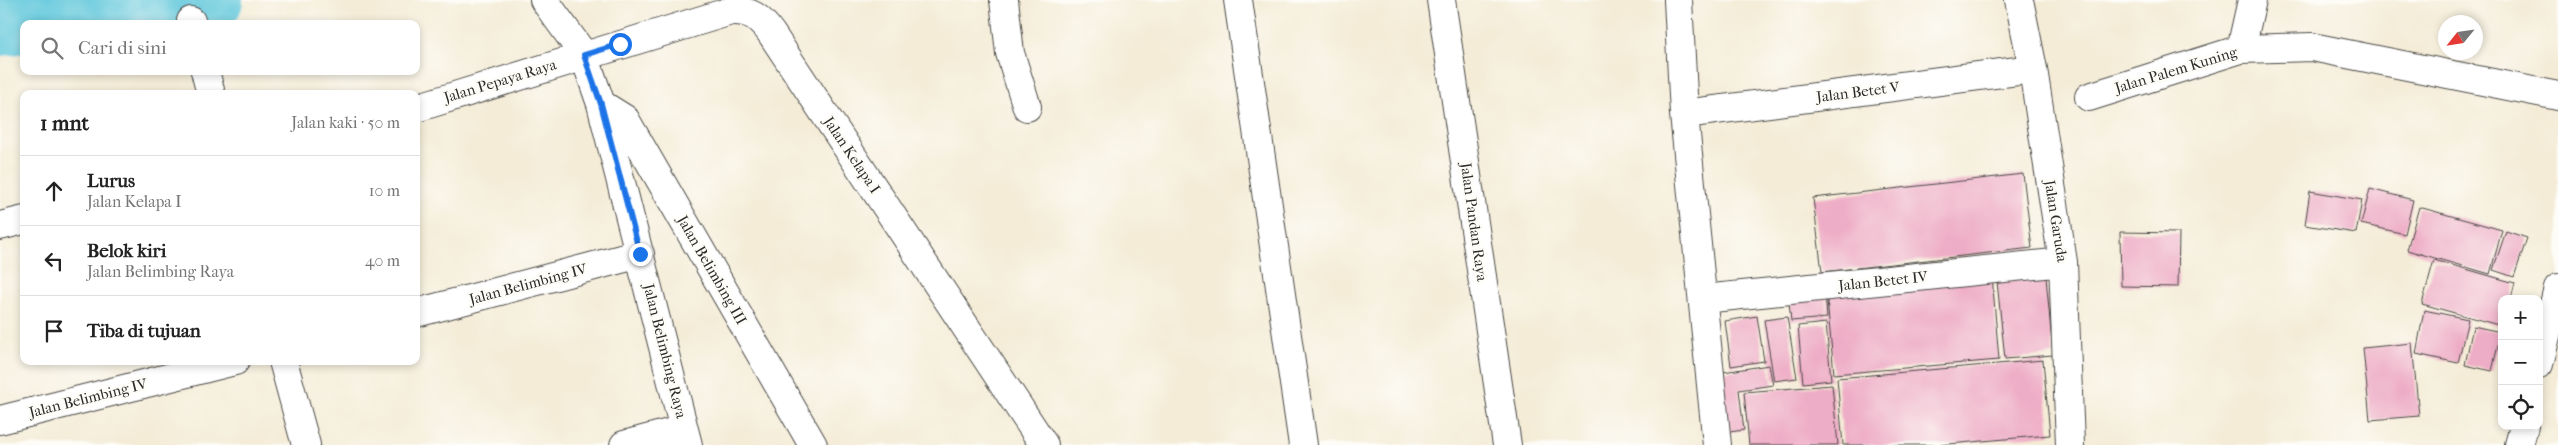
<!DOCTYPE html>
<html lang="id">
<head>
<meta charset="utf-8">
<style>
	body { margin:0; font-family:"IM FELL French Canon",serif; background:#f6f6f6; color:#222 }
	.controls { position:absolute; right:15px; bottom:15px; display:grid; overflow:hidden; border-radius:10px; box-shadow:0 2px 8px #0003 }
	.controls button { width:45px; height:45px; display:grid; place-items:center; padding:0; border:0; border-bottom:1px solid #e0e0e0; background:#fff; color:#222; font:25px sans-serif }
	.compass { position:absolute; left:2438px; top:15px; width:45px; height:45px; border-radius:50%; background:#fff; box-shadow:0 2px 8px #0003; rotate:240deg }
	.stop { position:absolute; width:15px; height:15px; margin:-11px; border:4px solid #1a73e8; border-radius:50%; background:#fff }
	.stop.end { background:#1a73e8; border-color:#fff; box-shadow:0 1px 5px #0008 }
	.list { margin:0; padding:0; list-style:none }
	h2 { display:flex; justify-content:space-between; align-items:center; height:65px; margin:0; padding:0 20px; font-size:21px }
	h2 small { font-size:16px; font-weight:400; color:#767676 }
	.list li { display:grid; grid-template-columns:32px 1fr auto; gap:15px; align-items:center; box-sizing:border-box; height:70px; padding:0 20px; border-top:1px solid #e0e0e0 }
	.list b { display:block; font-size:19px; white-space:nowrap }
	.list p { margin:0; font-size:16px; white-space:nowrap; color:#767676 }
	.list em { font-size:16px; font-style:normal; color:#767676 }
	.icon { flex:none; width:28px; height:28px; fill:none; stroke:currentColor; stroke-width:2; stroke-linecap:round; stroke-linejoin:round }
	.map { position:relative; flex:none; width:2558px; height:445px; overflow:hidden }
	.search { position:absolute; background:#fff; box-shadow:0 2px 8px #0003; left:20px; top:20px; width:400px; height:55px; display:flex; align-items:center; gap:12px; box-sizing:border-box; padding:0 18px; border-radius:10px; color:#767676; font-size:19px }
	.panel { position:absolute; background:#fff; box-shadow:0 2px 8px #0003; left:20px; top:90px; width:400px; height:275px; border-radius:10px }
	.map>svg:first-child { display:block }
</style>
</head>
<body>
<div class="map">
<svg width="2558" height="445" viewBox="0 0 2558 445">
	<rect width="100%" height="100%" fill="#fdfcf7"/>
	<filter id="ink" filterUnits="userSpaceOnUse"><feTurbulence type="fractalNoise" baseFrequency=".02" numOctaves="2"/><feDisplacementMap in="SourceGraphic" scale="10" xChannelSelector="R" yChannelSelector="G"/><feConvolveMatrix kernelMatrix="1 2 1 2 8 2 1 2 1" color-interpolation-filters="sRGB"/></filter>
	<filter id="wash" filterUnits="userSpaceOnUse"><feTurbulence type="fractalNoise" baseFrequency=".0096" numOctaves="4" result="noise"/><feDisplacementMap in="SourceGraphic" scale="20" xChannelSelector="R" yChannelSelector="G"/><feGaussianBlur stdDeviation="1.12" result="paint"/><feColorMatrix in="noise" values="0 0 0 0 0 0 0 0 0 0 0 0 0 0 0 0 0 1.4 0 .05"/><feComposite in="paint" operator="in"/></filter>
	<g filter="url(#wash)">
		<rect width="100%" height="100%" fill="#f4ecd7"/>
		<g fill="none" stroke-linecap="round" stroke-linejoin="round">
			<path stroke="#5fc7dc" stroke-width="64" d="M0,24L211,0"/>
		</g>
		<g id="blocks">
			<path fill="#eeadc6" d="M2023,174L2032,248L1822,272L1813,198Z
				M2370,189L2413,200L2405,234L2361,224Z
				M2310,191L2362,200L2356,233L2305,225Z
				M2419,207L2502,230L2490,274L2407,250Z
				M2506,231L2527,238L2514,277L2493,270Z
				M2120,232L2179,233L2178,287L2121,286Z
				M2434,260L2515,283L2511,299H2502V326L2422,304Z
				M1992,276L1999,360L1834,374L1826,289Z
				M2046,277L2053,355L2005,359L1997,281Z
				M1825,292L1827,318L1791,321L1788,294Z
				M2424,310L2468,319L2458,363L2416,354Z
				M1757,316L1764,361L1731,366L1725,321Z
				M1787,317L1797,378L1774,381L1764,320Z
				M1826,323L1831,380L1803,383L1798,326Z
				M2473,326L2501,332L2492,371L2465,365Z
				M2412,343L2419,416L2370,420L2363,348Z
				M2043,360L2050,435L1938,445H1843L1837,378Z
				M1769,365L1773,385L1739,390L1744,430L1722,433L1723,372Z
				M1832,385L1838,445H1749L1744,392Z"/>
		</g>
	</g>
	<g filter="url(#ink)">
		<use href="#blocks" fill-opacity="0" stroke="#494845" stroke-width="1"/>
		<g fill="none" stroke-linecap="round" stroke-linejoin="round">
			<defs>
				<path id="minor" d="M544,0L584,55L601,104L688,445
					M1004,0L1010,53L1027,107
					M1238,0L1303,445
					M1678,0L1684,114L1717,445
					M2019,0L2033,69L2063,262L2070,445
					M191,21L192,24
					M2241,49L2252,0
					M205,71L211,94
					M2089,97L2241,49L2312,47L2558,96
					M601,104L625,119L813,445
					M416,108L731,11C751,10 760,18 771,33L1044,445
					M1684,114L2033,69
					M0,226L24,220
					M1703,299L2063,262
					M416,313L640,254
					M283,361L306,445
					M2539,364L2558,288
					M0,420L235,361
					M624,445L684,429
					M2519,445L2524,426"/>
				<path id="tertiary" d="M1441,0L1507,445"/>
			</defs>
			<use href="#minor" stroke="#494845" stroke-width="30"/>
			<use href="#tertiary" stroke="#494845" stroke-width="30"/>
			<use href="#minor" stroke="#fff" stroke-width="28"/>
			<use href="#tertiary" stroke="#fff" stroke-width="28"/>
		</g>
	</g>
	<g fill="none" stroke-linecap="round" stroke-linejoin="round" filter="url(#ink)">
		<path stroke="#1a73e8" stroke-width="6" d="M620,44L584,55L601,104L640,254"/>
	</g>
	<g text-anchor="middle" stroke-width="5" stroke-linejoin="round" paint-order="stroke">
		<g font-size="15" fill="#2b2b2b" stroke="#fdfcf7">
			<text transform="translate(2176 70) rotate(-17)" y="5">Jalan Palem Kuning</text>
			<text transform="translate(500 81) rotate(-17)" y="5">Jalan Pepaya Raya</text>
			<text transform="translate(1858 92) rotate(-7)" y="5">Jalan Betet V</text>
			<text transform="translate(852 155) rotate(56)" y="5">Jalan Kelapa I</text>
			<text transform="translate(2056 221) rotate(81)" y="5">Jalan Garuda</text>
			<text transform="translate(1474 222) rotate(82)" y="5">Jalan Pandan Raya</text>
			<text transform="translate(712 270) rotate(60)" y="5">Jalan Belimbing III</text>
			<text transform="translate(1883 281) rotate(-6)" y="5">Jalan Betet IV</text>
			<text transform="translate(528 284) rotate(-15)" y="5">Jalan Belimbing IV</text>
			<text transform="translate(665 351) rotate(76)" y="5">Jalan Belimbing Raya</text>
			<text transform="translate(88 398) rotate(-14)" y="5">Jalan Belimbing IV</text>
		</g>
	</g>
</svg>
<div class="controls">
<button>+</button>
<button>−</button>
<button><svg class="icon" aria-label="locate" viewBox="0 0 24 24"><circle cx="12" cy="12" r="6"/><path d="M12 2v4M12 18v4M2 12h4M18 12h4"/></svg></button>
</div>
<svg class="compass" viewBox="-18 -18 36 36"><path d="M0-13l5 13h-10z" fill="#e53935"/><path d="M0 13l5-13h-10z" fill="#767676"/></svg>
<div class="stop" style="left:620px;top:44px"></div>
<div class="stop end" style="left:640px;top:254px"></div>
<div class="search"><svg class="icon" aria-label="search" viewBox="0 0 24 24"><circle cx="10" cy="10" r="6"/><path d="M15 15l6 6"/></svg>Cari di sini</div>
<section class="panel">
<h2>1 mnt<small>Jalan kaki · 50 m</small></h2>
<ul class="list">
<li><svg class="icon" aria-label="ahead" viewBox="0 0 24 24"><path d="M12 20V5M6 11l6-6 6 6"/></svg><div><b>Lurus</b><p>Jalan Kelapa I</p></div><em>10 m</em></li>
<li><svg class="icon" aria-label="left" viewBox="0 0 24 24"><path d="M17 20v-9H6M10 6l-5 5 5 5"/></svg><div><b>Belok kiri</b><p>Jalan Belimbing Raya</p></div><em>40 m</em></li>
<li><svg class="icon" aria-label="arrive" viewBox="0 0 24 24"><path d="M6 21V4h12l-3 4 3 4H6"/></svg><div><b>Tiba di tujuan</b></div></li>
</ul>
</section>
</div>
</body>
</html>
